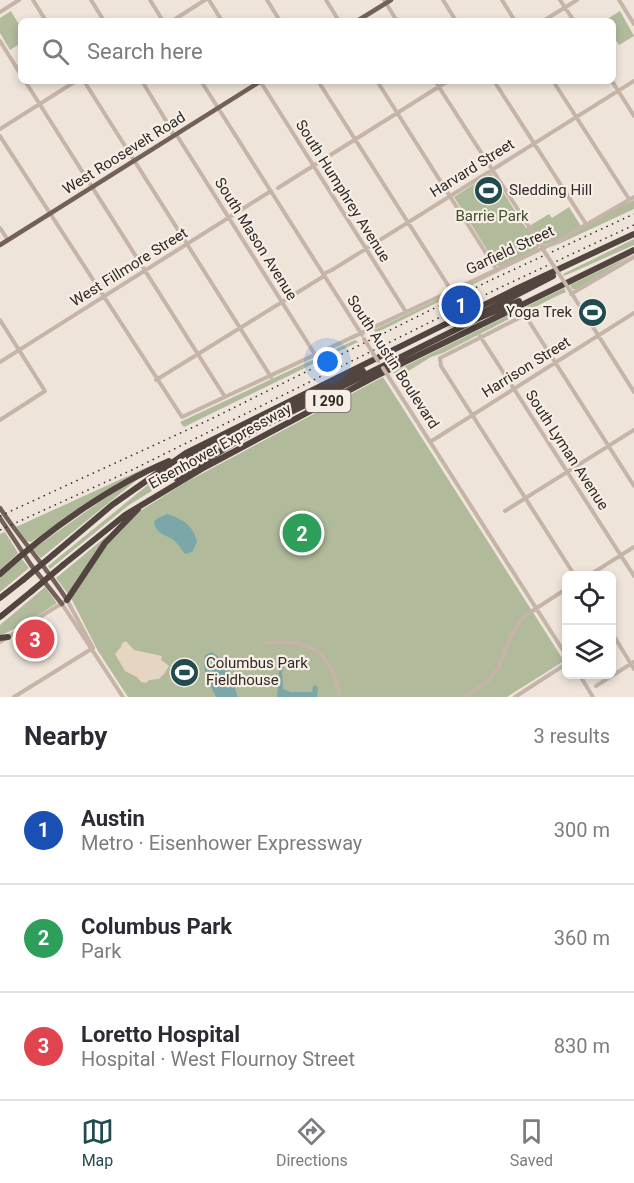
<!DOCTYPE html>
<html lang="en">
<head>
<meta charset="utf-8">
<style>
	body { margin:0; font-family:Roboto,sans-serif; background:#f2f2f3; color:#2b2b33 }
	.controls { position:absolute; right:18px; bottom:18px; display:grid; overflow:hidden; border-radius:9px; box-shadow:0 3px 9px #0003 }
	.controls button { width:54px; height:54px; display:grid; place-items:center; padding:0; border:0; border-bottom:2px solid #e1e1e2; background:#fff; color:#2b2b33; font:30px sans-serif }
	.you { position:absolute; left:328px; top:362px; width:21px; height:21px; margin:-15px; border:4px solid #fff; border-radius:50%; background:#1a73e8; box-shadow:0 0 0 9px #1a73e833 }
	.badge { display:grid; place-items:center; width:39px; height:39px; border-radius:50%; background:#214c4f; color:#fff; font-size:20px; font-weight:700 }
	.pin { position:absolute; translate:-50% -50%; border:3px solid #fff; box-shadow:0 2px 6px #0006 }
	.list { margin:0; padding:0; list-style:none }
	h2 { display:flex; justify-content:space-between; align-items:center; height:78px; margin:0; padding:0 24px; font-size:26px }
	h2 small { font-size:20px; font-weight:400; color:#7c7c81 }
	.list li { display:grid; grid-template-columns:39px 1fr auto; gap:18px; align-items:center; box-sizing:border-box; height:108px; padding:0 24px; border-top:2px solid #e1e1e2 }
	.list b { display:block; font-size:22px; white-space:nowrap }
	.list p { margin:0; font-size:20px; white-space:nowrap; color:#7c7c81 }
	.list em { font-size:20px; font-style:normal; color:#7c7c81 }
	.icon { flex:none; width:33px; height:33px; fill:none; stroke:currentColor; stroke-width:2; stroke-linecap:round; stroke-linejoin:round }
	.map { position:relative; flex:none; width:634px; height:697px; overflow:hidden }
	.search { position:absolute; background:#fff; box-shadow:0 3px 9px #0003; left:18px; right:18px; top:18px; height:66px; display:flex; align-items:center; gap:15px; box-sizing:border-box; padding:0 21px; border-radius:9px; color:#7c7c81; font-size:22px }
	.sheet { height:402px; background:#fff }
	nav { display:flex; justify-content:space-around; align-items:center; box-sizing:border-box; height:84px; border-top:2px solid #e1e1e2; background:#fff; font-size:16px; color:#7c7c81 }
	nav a { display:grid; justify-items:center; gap:3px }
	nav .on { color:#214c4f }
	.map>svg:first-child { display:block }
</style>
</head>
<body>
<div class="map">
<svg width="634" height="697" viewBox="0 0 634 697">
	<rect width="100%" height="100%" fill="#eee4da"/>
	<path fill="#b1bb9b" d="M11,11L18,23L21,22V43L10,50L0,33V18Z
		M620,11L634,36L619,45L613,36V21H604Z
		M491,173L526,228L549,214L552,218L569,207L581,226L567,236L544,245L542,244L537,249L501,266H497L454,197Z
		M634,200V209L550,248L616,208Z
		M634,239V245L564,276L563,274Z
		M538,252L376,333L374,330Z
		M634,254L577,289H572L570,285Z
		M564,288L566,292C549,299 533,309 517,315L443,353L431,357L397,378L393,372Z
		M355,340L358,342L184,427L180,422Z
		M383,377L564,661L507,697H128L98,651L71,598L104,548L140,511L188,481Z
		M242,433L243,435L129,505L50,569L48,566L149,484L190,459Z
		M152,465L114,486L31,542L27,541L16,527Z
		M138,479L41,558L33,549L115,491Z
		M5,532L18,553L0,570V534Z
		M108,535L109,536L68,594L56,578Z
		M21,558L29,568L0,592V577Z
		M45,587L57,603L28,622L0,636V625Z"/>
	<path fill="#e5d5c2" d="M126,641L134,650L162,656L161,660L169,666L164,674L159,679L149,680L146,683L141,682L137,677L125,671L115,654L121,647L122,643Z"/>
	<path fill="#7ca7a8" d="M167,514C183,519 194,526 197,542L192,552L185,554C181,549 177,542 172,539C164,534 157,534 154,523L156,519Z
		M211,652C229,661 232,680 238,697H216C210,684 201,671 205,655Z
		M283,664L285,665L282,672L283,689L291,692H312L313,686L316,685L318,689L317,697H277L279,670Z"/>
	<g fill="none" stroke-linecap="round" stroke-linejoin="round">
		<path stroke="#c5b4a7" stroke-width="4" d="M33,0L46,21
			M91,0L104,21
			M150,0L163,21
			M209,0L222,21
			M267,0L280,21
			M326,0L339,21
			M384,0L397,21
			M443,0L456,21
			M502,0L515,21
			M560,0L574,21
			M619,0L634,24
			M0,12L19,0
			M172,21L205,0
			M543,21L577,0
			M0,41L21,75
			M25,81L225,397
			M84,81L271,377
			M142,81L171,129L173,136
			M201,81L362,335
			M260,81L406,312
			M318,81L451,290
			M377,81L496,269
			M435,81L544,250
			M494,81L586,224
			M553,81L629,199
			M612,81L634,116
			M0,129L76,81
			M176,134L316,356
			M0,136L182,417L556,242L634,197
			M278,188L448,81
			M0,228L8,240
			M323,274L332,270L634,81
			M567,286L634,392
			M571,294L634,257
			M0,320L45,391L0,420
			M480,336L634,576
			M0,362L271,191
			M390,379L566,655
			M156,380L324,276
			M430,442L634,313
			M505,511L634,430
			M575,576L441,366L440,358L525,315L634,486
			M588,576L634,547
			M62,604L123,697
			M612,633L634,669
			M0,642L67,600L93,648
			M266,643C312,639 331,651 340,697
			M579,674L593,697
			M596,686L634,662
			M14,697L93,648
			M465,697L489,680L498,669L511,635L523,617L566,589
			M515,697L566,664"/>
		<path stroke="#736159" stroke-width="4.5" d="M357,21L391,0
			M0,245L261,81
			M0,508C21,540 47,568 67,600
			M0,518L31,565L62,604"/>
		<path stroke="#52443f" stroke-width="6" d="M482,313L553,276
			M189,457L363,371
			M176,478L261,427L479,318L519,301
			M54,554L112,505L186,453L516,289L634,234
			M63,565L125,515L205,467L376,376L634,250
			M0,574C47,531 110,486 169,461
			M0,598L23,580
			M67,600L105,543L138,509
			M0,617L32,591
			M0,638L8,637"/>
		<path stroke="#322a27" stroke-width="1.5" stroke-dasharray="1.5 4.5" stroke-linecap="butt" d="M0,516L211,419L491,280L634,214
			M0,530L132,470L497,289L634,225"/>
		<path stroke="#c5b4a7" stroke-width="4" d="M544,251L567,286
			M364,339L378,361
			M383,368L390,379"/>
		<path stroke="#52443f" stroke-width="6" d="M23,580L54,554
			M32,591L63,565"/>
	</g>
	<defs>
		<symbol id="stadium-disc" viewBox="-11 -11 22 22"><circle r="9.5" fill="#214c4f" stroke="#f7eee5"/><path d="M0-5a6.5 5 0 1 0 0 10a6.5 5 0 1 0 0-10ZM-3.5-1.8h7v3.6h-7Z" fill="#fff"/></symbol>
	</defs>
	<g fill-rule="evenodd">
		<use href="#stadium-disc" x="472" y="174" width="33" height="33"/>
		<use href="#stadium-disc" x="576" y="296" width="33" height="33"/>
		<use href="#stadium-disc" x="168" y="656" width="33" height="33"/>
	</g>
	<g text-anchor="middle" stroke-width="4.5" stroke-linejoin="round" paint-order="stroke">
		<rect fill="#f7eee5" stroke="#6d6560" stroke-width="1.5" x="305.5" y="390" width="45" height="22" rx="4.5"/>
		<g font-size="14" font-weight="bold" fill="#322a27">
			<text x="328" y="406">I 290</text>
		</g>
		<g font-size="15" fill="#322a27" stroke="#f7eee5">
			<text transform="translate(124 153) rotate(-32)" y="5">West Roosevelt Road</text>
			<text transform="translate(472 168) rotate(-32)" y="5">Harvard Street</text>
			<text transform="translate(343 191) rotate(58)" y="5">South Humphrey Avenue</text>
			<text transform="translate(256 239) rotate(58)" y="5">South Mason Avenue</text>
			<text transform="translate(510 250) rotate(-25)" y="5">Garfield Street</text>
			<text transform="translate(129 267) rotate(-32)" y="5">West Fillmore Street</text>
			<text transform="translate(393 362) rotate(57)" y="5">South Austin Boulevard</text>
			<text transform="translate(526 367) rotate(-32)" y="5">Harrison Street</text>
			<text transform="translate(220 446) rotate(-29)" y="5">Eisenhower Expressway</text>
			<text transform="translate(567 450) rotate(57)" y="5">South Lyman Avenue</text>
		</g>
		<g font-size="15" fill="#322a27" stroke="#f7eee5" text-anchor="start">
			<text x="509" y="195">Sledding Hill</text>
			<text x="572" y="317" text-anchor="end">Yoga Trek</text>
			<text x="206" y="668">Columbus Park<tspan x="206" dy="17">Fieldhouse</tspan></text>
		</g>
		<g font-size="15" fill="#424e2d" stroke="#f7eee5">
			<text x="492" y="221">Barrie Park</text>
		</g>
	</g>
</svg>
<div class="controls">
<button><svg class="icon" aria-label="locate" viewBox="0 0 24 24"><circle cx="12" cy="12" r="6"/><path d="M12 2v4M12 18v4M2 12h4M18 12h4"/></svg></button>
<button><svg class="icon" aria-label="layers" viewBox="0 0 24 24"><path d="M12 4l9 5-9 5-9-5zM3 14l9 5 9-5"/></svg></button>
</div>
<div class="you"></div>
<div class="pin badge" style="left:461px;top:305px;background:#1a4fb4">1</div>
<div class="pin badge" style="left:302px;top:533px;background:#2e9e5b">2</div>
<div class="pin badge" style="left:35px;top:639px;background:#e0444e">3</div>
<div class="search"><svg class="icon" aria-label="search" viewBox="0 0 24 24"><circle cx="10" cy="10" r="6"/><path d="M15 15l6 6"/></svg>Search here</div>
</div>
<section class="sheet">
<h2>Nearby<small>3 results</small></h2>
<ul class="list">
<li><span class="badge" style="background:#1a4fb4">1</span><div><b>Austin</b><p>Metro · Eisenhower Expressway</p></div><em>300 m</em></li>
<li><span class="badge" style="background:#2e9e5b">2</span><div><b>Columbus Park</b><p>Park</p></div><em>360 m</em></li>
<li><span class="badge" style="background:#e0444e">3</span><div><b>Loretto Hospital</b><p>Hospital · West Flournoy Street</p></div><em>830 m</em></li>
</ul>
</section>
<nav>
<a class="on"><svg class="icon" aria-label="map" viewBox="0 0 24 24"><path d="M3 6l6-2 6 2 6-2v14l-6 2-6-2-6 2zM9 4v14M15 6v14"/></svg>Map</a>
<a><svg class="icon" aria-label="directions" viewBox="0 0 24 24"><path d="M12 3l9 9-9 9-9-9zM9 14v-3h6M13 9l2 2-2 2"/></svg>Directions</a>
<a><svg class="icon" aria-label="saved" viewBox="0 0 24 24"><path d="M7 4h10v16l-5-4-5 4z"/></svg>Saved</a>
</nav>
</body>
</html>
